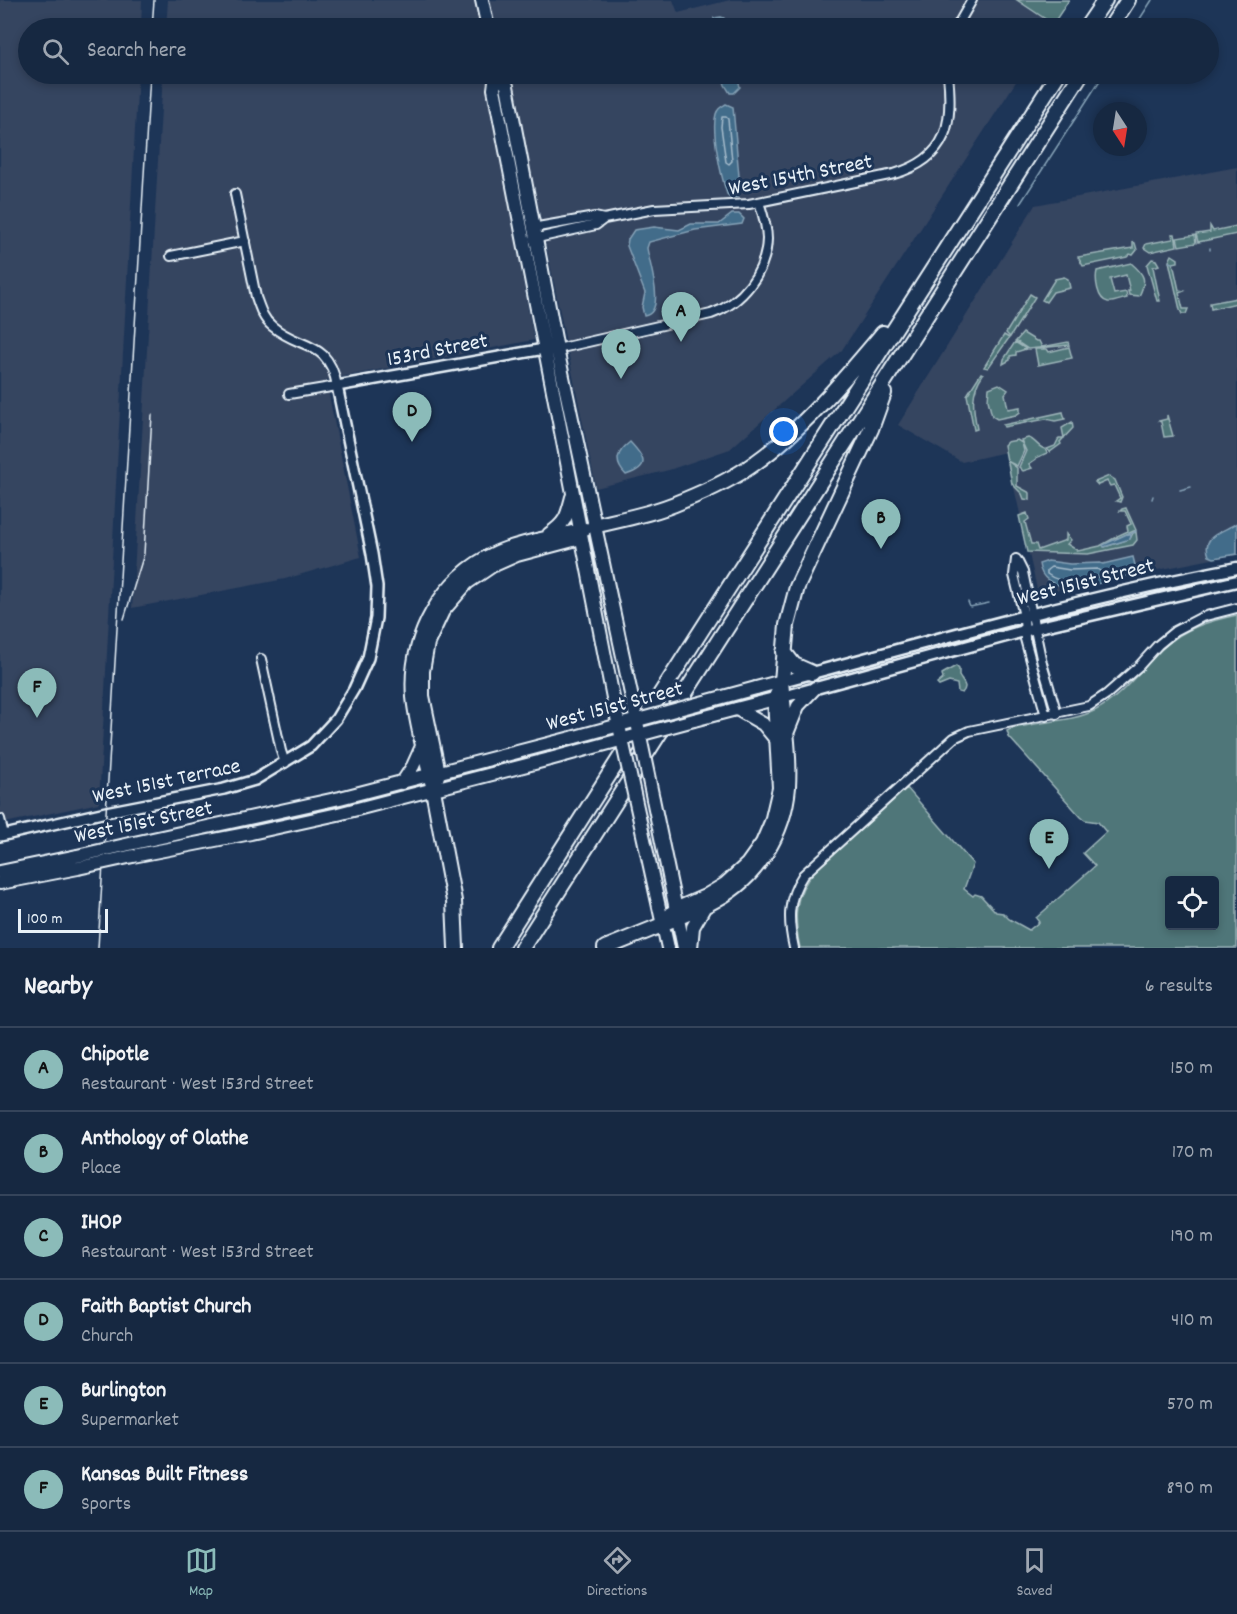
<!DOCTYPE html>
<html lang="en">
<head>
<meta charset="utf-8">
<style>
	body { margin:0; font-family:Dekko,sans-serif; background:#1f3048; color:#f1f3f6 }
	.controls { position:absolute; right:18px; bottom:18px; display:grid; overflow:hidden; border-radius:6px; box-shadow:0 3px 9px #0003 }
	.controls button { width:54px; height:54px; display:grid; place-items:center; padding:0; border:0; border-bottom:2px solid #35445a; background:#162841; color:#f1f3f6; font:30px sans-serif }
	.compass { position:absolute; left:1093px; top:102px; width:54px; height:54px; border-radius:50%; background:#162841; box-shadow:0 3px 9px #0003; rotate:168deg }
	.scale { position:absolute; left:18px; bottom:15px; width:90px; box-sizing:border-box; padding-left:6px; border:3px solid #e8f1f8; border-top:0; font-size:16px; line-height:21px; white-space:nowrap; color:#e8f1f8; -webkit-text-stroke:4px #1d3557; paint-order:stroke }
	.you { position:absolute; left:784px; top:432px; width:21px; height:21px; margin:-15px; border:4px solid #fff; border-radius:50%; background:#1a73e8; box-shadow:0 0 0 9px #1a73e833 }
	.badge { display:grid; place-items:center; width:39px; height:39px; border-radius:50%; background:#8bbbb9; color:#111; font-size:20px; font-weight:700 }
	.pin { position:absolute; translate:-50% -50px; filter:drop-shadow(0 2px 3px #0008) }
	.pin::after { content:''; position:absolute; top:32px; width:21px; height:18px; background:inherit; clip-path:polygon(0 0,100% 0,50% 100%) }
	.list { margin:0; padding:0; list-style:none }
	h2 { display:flex; justify-content:space-between; align-items:center; height:78px; margin:0; padding:0 24px; font-size:26px }
	h2 small { font-size:20px; font-weight:400; color:#9ea6b1 }
	.list li { display:grid; grid-template-columns:39px 1fr auto; gap:18px; align-items:center; box-sizing:border-box; height:84px; padding:0 24px; border-top:2px solid #35445a }
	.list b { display:block; font-size:22px; white-space:nowrap }
	.list p { margin:0; font-size:20px; white-space:nowrap; color:#9ea6b1 }
	.list em { font-size:20px; font-style:normal; color:#9ea6b1 }
	.icon { flex:none; width:33px; height:33px; fill:none; stroke:currentColor; stroke-width:2; stroke-linecap:round; stroke-linejoin:round }
	.map { position:relative; flex:none; width:1237px; height:948px; overflow:hidden }
	.search { position:absolute; background:#162841; box-shadow:0 3px 9px #0003; left:18px; right:18px; top:18px; height:66px; display:flex; align-items:center; gap:15px; box-sizing:border-box; padding:0 21px; border-radius:33px; color:#9ea6b1; font-size:22px }
	.sheet { height:582px; background:#162841 }
	nav { display:flex; justify-content:space-around; align-items:center; box-sizing:border-box; height:84px; border-top:2px solid #35445a; background:#162841; font-size:16px; color:#9ea6b1 }
	nav a { display:grid; justify-items:center; gap:3px }
	nav .on { color:#8bbbb9 }
	.map>svg:first-child { display:block }
</style>
</head>
<body>
<div class="map">
<svg width="1237" height="948" viewBox="0 0 1237 948">
	<rect width="100%" height="100%" fill="#1d3557"/>
	<filter id="ink" filterUnits="userSpaceOnUse"><feTurbulence type="fractalNoise" baseFrequency=".0167" numOctaves="2"/><feDisplacementMap in="SourceGraphic" scale="12" xChannelSelector="R" yChannelSelector="G"/><feConvolveMatrix kernelMatrix="1 2 1 2 8 2 1 2 1" color-interpolation-filters="sRGB"/></filter>
	<g filter="url(#ink)">
		<path fill="#344460" d="M0,0H142L141,28H28V74H138L99,803L0,824Z
			M168,0H673L678,13L730,0H1017L1053,24L1050,28H623L651,20L616,28H166Z
			M163,74H485L534,340L326,380L361,557L285,579L132,608Z
			M511,74H1021L842,350L730,449L669,470L596,488Z
			M1237,167V554L1038,594L1006,452L962,462L898,425L1035,205Z"/>
		<path fill="#4f7679" stroke="#9cb4b8" stroke-width="1.5" fill-rule="evenodd" d="M1017,0H1069L1053,24Z
			M1210,226L1213,231L1237,226V234L1198,242L1196,234L1210,232Z
			M1172,234H1175L1177,246L1150,252L1144,248L1146,244L1173,239Z
			M1195,235L1196,243L1179,246L1177,238Z
			M1133,242L1135,243L1137,250L1133,255L1130,254L1127,257L1083,266L1078,257L1133,248Z
			M1172,255L1178,259V262L1173,263L1179,290L1184,291L1179,293L1183,309H1188L1186,314H1182L1180,310L1169,261Z
			M1152,259L1156,260L1159,265L1153,267L1160,301H1157L1147,265Z
			M1131,263C1145,275 1147,280 1139,296L1129,295L1128,291H1130L1126,275L1110,279L1114,294L1126,292L1127,298C1122,299 1113,303 1108,302C1097,300 1095,279 1097,271Z
			M1064,277L1068,279L1070,288L1053,292L1046,302L1042,300L1055,279Z
			M1030,294L1035,297L1010,337L1006,333Z
			M1237,298V303L1211,309L1210,303Z
			M1023,333L1036,341H1039L1042,347L1068,342L1069,345L1028,349L1016,341Z
			M1004,335L1009,338L988,368L984,367Z
			M1015,342L1026,349L1016,352V355L1010,356V360L1003,364L1004,359Z
			M1069,347L1072,358L1038,365L1035,349H1047L1049,352Z
			M981,373L983,374C970,393 973,408 977,429L974,430L967,395Z
			M999,384L1008,390L1005,394L1008,409L1020,407V412L1016,415L997,419L992,416L988,400L989,388Z
			M1063,412L1065,419L1055,421L1046,419L1004,427L1003,425Z
			M1167,415L1173,436L1164,437L1161,422L1159,421L1167,419Z
			M1072,422L1073,428L1060,442L1061,444L1050,452L1047,449L1055,446L1059,438H1064L1062,428Z
			M1028,438C1035,439 1037,447 1045,449L1047,453L1036,458V459L1029,464L1032,468L1023,471L1019,467L1026,451L1021,440Z
			M1017,440L1022,443L1024,451L1017,466L1007,461L1004,445L1007,442Z
			M1009,462L1017,468V486L1030,493V500L1024,499L1022,494L1012,484L1008,463Z
			M1109,476L1115,480L1122,497L1120,502L1116,501L1120,498L1114,485L1110,486L1107,481L1098,485L1095,482Z
			M1126,508L1136,530L1118,538L1117,536L1128,531L1127,526L1131,524L1125,511H1120L1122,509Z
			M1027,513L1029,519L1025,522L1031,544H1036L1038,550L1066,540V534L1071,540L1067,544L1078,551L1100,546L1116,537L1117,539L1103,545L1105,547L1130,539L1133,533L1136,532L1137,540L1133,545L1088,554L1027,552L1019,516Z
			M1237,615V948H800C794,919 793,894 815,871L907,788L973,864L964,889L973,896L975,894L981,896L996,912L1003,913L1009,919L1029,930L1039,922L1036,918L1095,866L1083,853L1106,832L1098,822L1085,820L1081,817L1009,737L1007,731C1014,727 1022,727 1029,725C1051,721 1076,720 1096,710C1123,696 1141,668 1163,648C1184,628 1209,621 1237,615ZM1214,880V926H1170V880Z
			M956,666L959,669V676C962,682 969,686 962,693L958,692L957,684L949,682L939,686L937,684L943,679L942,674Z"/>
		<path fill="#436c8a" stroke="#85a1b6" stroke-width="1.5" d="M721,17L724,18L728,28H713L714,18Z
			M722,74H737L740,87L734,93H730L725,85Z
			M726,104L733,107L740,188L738,197L731,198L727,194C721,176 711,131 716,114C718,108 721,107 726,104Z
			M732,214H739L744,219L742,224L695,230L649,242L647,248C649,263 667,313 644,316L642,307L645,293L627,246L628,239L634,230L654,227L679,230L691,224H719Z
			M630,442C645,458 651,467 626,475C613,462 617,452 630,442Z
			M1237,523V554L1214,558L1209,556C1201,535 1221,533 1237,523Z
			M1129,533L1131,536L1130,539L1104,547L1103,545Z
			M1133,557L1137,573C1112,581 1044,603 1039,564L1048,561L1070,564L1100,563L1103,564Z"/>
		<g fill="none" stroke-linecap="round" stroke-linejoin="round">
			<path stroke="#a6bccc" stroke-width="1.5" d="M722,117H726L728,119L732,161L729,164L726,162L721,127Z
				M1051,567L1070,570L1097,569L1103,573L1101,576C1083,580 1063,586 1047,574V570Z"/>
			<path stroke="#85a1b6" stroke-width="1.5" d="M1134,28L1152,0
				M1020,204L1104,74
				M1210,248V250
				M1169,262L1173,263
				M1180,490L1191,487
				M1152,499L1153,496
				M1129,535L1136,531
				M968,602L970,607L989,603"/>
			<defs>
				<path id="minor" d="M956,28L972,0
					M235,194L256,297C260,308 263,319 272,326C301,351 328,338 337,386L289,394
					M532,228L595,217L604,219
					M533,239L596,225L604,219L654,209L749,204L894,174C949,158 953,123 948,74
					M171,256L245,241
					M557,349L711,314C742,303 766,273 767,239C767,227 763,214 759,202
					M1016,559L1014,575L1024,616L1025,639L1046,716
					M1017,560L1023,572L1042,663L1057,714
					M261,659L281,751L285,763
					M0,819L4,835
					M794,948C788,921 787,899 803,875L954,738L969,731L1089,706L1107,694L1139,666L1158,645L1175,631L1202,617L1237,608"/>
				<path id="tertiary" d="M0,836L106,812L224,789L255,780L311,746L336,719L354,689L368,658L376,618L377,587L372,554L337,386L544,349"/>
				<path id="secondary" d="M782,681C933,641 1083,597 1237,568
					M783,697L1035,628L1237,581"/>
				<path id="primary" d="M756,688L782,681
					M694,720L782,697
					M134,843L340,798L575,737
					M133,856L251,833L338,814L550,759
					M0,872L77,856
					M0,883L78,868"/>
				<path id="trunk" d="M482,0L488,28
					M496,74L494,89L615,708
					M500,74L507,86L557,349L630,689
					M549,534C566,523 567,516 572,497
					M737,709L763,724L777,741
					M788,731L798,706L815,688
					M402,783L413,766L423,744
					M433,790C426,759 416,728 413,697C408,637 441,577 497,552C525,540 555,537 585,529
					M433,790L439,773L423,696V671L428,643L443,611L467,583L492,566L517,555L577,539
					M653,799L684,948
					M640,821L668,948
					M664,922L675,909L705,896L725,884L747,864L762,843L771,822L779,788L774,699L782,682
					M662,925C681,917 700,910 717,900C758,878 785,834 789,787C791,753 785,716 782,681
					M691,948L693,927L705,906"/>
				<path id="motorway" d="M1086,28L1105,0
					M1110,28L1128,0
					M594,526C623,519 655,513 682,501C707,491 733,479 755,463C802,430 846,377 883,333
					M784,652L794,665L812,673
					M782,681L787,625L797,587L871,429L884,393
					M640,726L1058,74
					M433,790L454,901L456,948
					M499,948L630,742
					M522,948L1081,74
					M605,948L662,925"/>
			</defs>
			<use href="#minor" stroke="#e8f1f8" stroke-width="12"/>
			<use href="#tertiary" stroke="#e8f1f8" stroke-width="14"/>
			<use href="#secondary" stroke="#e8f1f8" stroke-width="15"/>
			<use href="#primary" stroke="#e8f1f8" stroke-width="16"/>
			<use href="#trunk" stroke="#e8f1f8" stroke-width="16"/>
			<use href="#motorway" stroke="#e8f1f8" stroke-width="18"/>
			<use href="#minor" stroke="#1d3557" stroke-width="8"/>
			<use href="#tertiary" stroke="#1d3557" stroke-width="9"/>
			<use href="#secondary" stroke="#1d3557" stroke-width="10"/>
			<use href="#primary" stroke="#1d3557" stroke-width="12"/>
			<use href="#trunk" stroke="#1d3557" stroke-width="12"/>
			<use href="#motorway" stroke="#1d3557" stroke-width="14"/>
			<path stroke="#e8f1f8" stroke-width="1.5" d="M152,28L154,0
				M124,619L144,554L152,415
				M98,948L150,74"/>
			<defs>
				<path id="primary-bridge" d="M575,737L756,688
					M550,759L694,720
					M77,856L134,843
					M78,868L133,856"/>
				<path id="trunk-bridge" d="M630,689L653,799
					M615,708L640,821"/>
			</defs>
			<use href="#primary-bridge" stroke="#e8f1f8" stroke-width="16" stroke-linecap="butt"/>
			<use href="#trunk-bridge" stroke="#e8f1f8" stroke-width="16" stroke-linecap="butt"/>
			<use href="#primary-bridge" stroke="#1d3557" stroke-width="12"/>
			<use href="#trunk-bridge" stroke="#1d3557" stroke-width="12"/>
		</g>
	</g>
	<g text-anchor="middle" stroke-width="6" stroke-linejoin="round" paint-order="stroke">
		<g font-size="22" fill="#e8f1f8" stroke="#1d3557">
			<text transform="translate(800 173) rotate(-11)" y="8">West 154th Street</text>
			<text transform="translate(437 348) rotate(-11)" y="8">153rd Street</text>
			<text transform="translate(1085 580) rotate(-14)" y="8">West 151st Street</text>
			<text transform="translate(614 704) rotate(-15)" y="8">West 151st Street</text>
			<text transform="translate(166 779) rotate(-12)" y="8">West 151st Terrace</text>
			<text transform="translate(143 820) rotate(-12)" y="8">West 151st Street</text>
		</g>
	</g>
</svg>
<div class="controls">
<button><svg class="icon" aria-label="locate" viewBox="0 0 24 24"><circle cx="12" cy="12" r="6"/><path d="M12 2v4M12 18v4M2 12h4M18 12h4"/></svg></button>
</div>
<svg class="compass" viewBox="-18 -18 36 36"><path d="M0-13l5 13h-10z" fill="#e53935"/><path d="M0 13l5-13h-10z" fill="#9ea6b1"/></svg>
<div class="scale">100 m</div>
<div class="you"></div>
<div class="pin badge" style="left:681px;top:342px">A</div>
<div class="pin badge" style="left:881px;top:549px">B</div>
<div class="pin badge" style="left:621px;top:379px">C</div>
<div class="pin badge" style="left:412px;top:442px">D</div>
<div class="pin badge" style="left:1049px;top:869px">E</div>
<div class="pin badge" style="left:37px;top:718px">F</div>
<div class="search"><svg class="icon" aria-label="search" viewBox="0 0 24 24"><circle cx="10" cy="10" r="6"/><path d="M15 15l6 6"/></svg>Search here</div>
</div>
<section class="sheet">
<h2>Nearby<small>6 results</small></h2>
<ul class="list">
<li><span class="badge">A</span><div><b>Chipotle</b><p>Restaurant · West 153rd Street</p></div><em>150 m</em></li>
<li><span class="badge">B</span><div><b>Anthology of Olathe</b><p>Place</p></div><em>170 m</em></li>
<li><span class="badge">C</span><div><b>IHOP</b><p>Restaurant · West 153rd Street</p></div><em>190 m</em></li>
<li><span class="badge">D</span><div><b>Faith Baptist Church</b><p>Church</p></div><em>410 m</em></li>
<li><span class="badge">E</span><div><b>Burlington</b><p>Supermarket</p></div><em>570 m</em></li>
<li><span class="badge">F</span><div><b>Kansas Built Fitness</b><p>Sports</p></div><em>890 m</em></li>
</ul>
</section>
<nav>
<a class="on"><svg class="icon" aria-label="map" viewBox="0 0 24 24"><path d="M3 6l6-2 6 2 6-2v14l-6 2-6-2-6 2zM9 4v14M15 6v14"/></svg>Map</a>
<a><svg class="icon" aria-label="directions" viewBox="0 0 24 24"><path d="M12 3l9 9-9 9-9-9zM9 14v-3h6M13 9l2 2-2 2"/></svg>Directions</a>
<a><svg class="icon" aria-label="saved" viewBox="0 0 24 24"><path d="M7 4h10v16l-5-4-5 4z"/></svg>Saved</a>
</nav>
</body>
</html>
